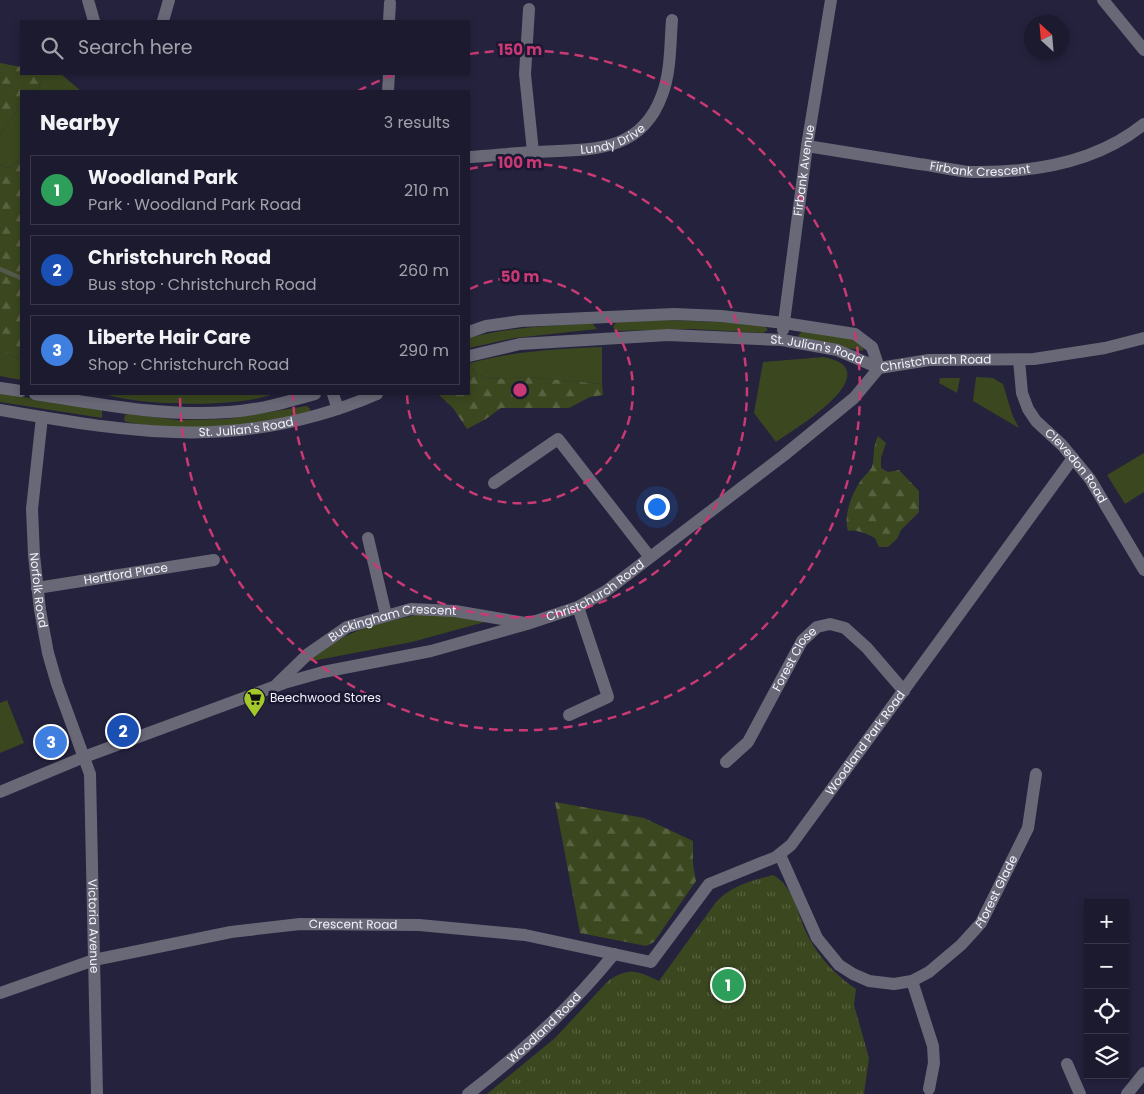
<!DOCTYPE html>
<html lang="en">
<head>
<meta charset="utf-8">
<style>
	body { margin:0; font-family:Poppins,sans-serif; background:#28273a; color:#f1f3f6 }
	.controls { position:absolute; right:15px; bottom:15px; display:grid; overflow:hidden; border-radius:0px; box-shadow:0 2px 8px #0003 }
	.controls button { width:45px; height:45px; display:grid; place-items:center; padding:0; border:0; border-bottom:1px solid #39384a; background:#1b1a2e; color:#f1f3f6; font:25px sans-serif }
	.compass { position:absolute; left:1024px; top:15px; width:45px; height:45px; border-radius:50%; background:#1b1a2e; box-shadow:0 2px 8px #0003; rotate:334deg }
	.you { position:absolute; left:656px; top:506px; width:18px; height:18px; margin:-12px; border:4px solid #fff; border-radius:50%; background:#1a73e8; box-shadow:0 0 0 8px #1a73e833 }
	.badge { display:grid; place-items:center; width:32px; height:32px; border-radius:50%; background:#1a73e8; color:#fff; font-size:16px; font-weight:700 }
	.pin { position:absolute; translate:-50% -50%; border:2px solid #fff; box-shadow:0 1px 5px #0006 }
	.list { margin:0; padding:0; list-style:none }
	h2 { display:flex; justify-content:space-between; align-items:center; height:65px; margin:0; padding:0 20px; font-size:21px }
	h2 small { font-size:16px; font-weight:400; color:#a0a1aa }
	.list li { display:grid; grid-template-columns:32px 1fr auto; gap:15px; align-items:center; box-sizing:border-box; height:70px; margin:0 10px 10px; padding:0 10px; border:1px solid #39384a; border-radius:0px }
	.list b { display:block; font-size:19px; white-space:nowrap }
	.list p { margin:0; font-size:16px; white-space:nowrap; color:#a0a1aa }
	.list em { font-size:16px; font-style:normal; color:#a0a1aa }
	.icon { flex:none; width:28px; height:28px; fill:none; stroke:currentColor; stroke-width:2; stroke-linecap:round; stroke-linejoin:round }
	.map { position:relative; flex:none; width:1144px; height:1094px; overflow:hidden }
	.search { position:absolute; background:#1b1a2e; box-shadow:0 2px 8px #0003; left:20px; top:20px; width:450px; height:55px; display:flex; align-items:center; gap:12px; box-sizing:border-box; padding:0 18px; border-radius:0px; color:#a0a1aa; font-size:19px }
	.panel { position:absolute; background:#1b1a2e; box-shadow:0 2px 8px #0003; left:20px; top:90px; width:450px; height:305px; border-radius:0px }
	.map>svg:first-child { display:block }
</style>
</head>
<body>
<div class="map">
<svg width="1144" height="1094" viewBox="0 0 1144 1094">
	<defs>
		<pattern id="forest-firs" width="22" height="20" patternUnits="userSpaceOnUse" patternTransform="scale(1.25)"><rect width="22" height="20" fill="#3b471f"/><path d="M5 1l3.5 6h-7zM16 11l3.5 6h-7z" fill="#586240"/></pattern>
		<pattern id="park-tufts" width="24" height="20" patternUnits="userSpaceOnUse" patternTransform="scale(1.25)"><rect width="24" height="20" fill="#3b471f"/><path d="M3 7l-1-3M5 7V3M7 7l1-3M15 17l-1-3M17 17v-4M19 17l1-3" fill="none" stroke="#586240"/></pattern>
	</defs>
	<rect width="100%" height="100%" fill="#24223d"/>
	<path fill="#3b471f" d="M44,74H61L81,91H35L39,88Z
		M21,105V153L19,161L8,168L0,165V135Z
		M665,320L745,323L765,326L768,330L763,333L692,329L615,331L613,327L616,322Z
		M592,323L597,329L515,338L469,348V338C509,327 550,326 592,323Z
		M802,331L850,336L863,346V351L801,339L798,336Z
		M602,347V384L528,377L495,379L475,374L470,363C514,351 556,349 602,347Z
		M0,352H5L21,361V380L0,376Z
		M824,357C831,359 841,361 845,367C861,390 792,431 776,442L754,413L763,362Z
		M976,377L993,378L1003,384L1012,414L1019,428L973,401Z
		M940,378H960L957,393L939,383Z
		M0,393L102,410V418L0,402Z
		M105,394H273C239,408 140,406 105,394Z
		M307,406L310,409V413L231,427H157L126,422L124,420L125,415L128,414L178,420L227,419Z
		M1144,453V492L1125,504L1107,475Z
		M424,613H436L485,622L412,642L307,662C344,629 377,624 424,613Z
		M7,700L24,743L0,753V703Z"/>
	<path fill="url(#forest-firs)" d="M0,63L21,67V74H44L39,88L35,91H21V105L0,135Z
		M21,153V361L5,352H0V165L8,168L19,161Z
		M470,363L475,374L495,379L528,377L602,384L603,395L590,397L569,408H501L486,419L467,429L453,408L438,394H469Z
		M878,436L886,443L881,458V468L888,472L899,470L919,491V512L901,530L897,539L888,547H879L875,538C866,534 857,529 848,531C843,516 852,492 862,479C865,475 870,471 872,467C875,455 872,448 878,436Z
		M555,802L644,818L693,841V864L696,881L654,942L646,946L580,933Z"/>
	<path fill="url(#park-tufts)" d="M773,875C796,888 797,916 809,938C821,960 836,975 856,989L854,1005L869,1058L864,1094H487L555,1038L609,980C630,967 638,971 659,981L716,902C732,885 751,881 773,875Z"/>
	<g fill="none" stroke-linecap="round" stroke-linejoin="round">
		<path stroke="#54594c" stroke-width="4.5" d="M0,269L21,278"/>
		<g stroke="#686877" stroke-width="12">
			<path d="M88,0L94,21"/>
			<path d="M1103,0L1144,50"/>
			<path d="M529,9L525,74L533,152"/>
			<path d="M163,21L169,0"/>
			<path d="M389,21L390,3"/>
			<path d="M388,91L389,74"/>
			<path id="s1" d="M807,146C844,152 882,158 919,164C937,166 955,171 972,172C1032,173 1097,162 1144,124"/>
			<path id="s2" d="M469,157C490,156 512,153 533,152C586,149 640,156 662,95C671,72 670,44 672,20"/>
			<path id="s3" d="M783,330L807,146L831,0"/>
			<path d="M469,332L486,326L521,321L674,314L721,316L784,323L855,334L872,347L879,368"/>
			<path id="s4" d="M469,356L520,344L668,335L782,340L837,350L879,368"/>
			<path id="s5" d="M1019,360L1022,393L1028,409L1036,421L1062,445L1090,479L1144,570"/>
			<path d="M0,388L21,391"/>
			<path d="M35,394C98,404 165,417 229,412C259,410 287,402 315,394"/>
			<path d="M333,394L338,409"/>
			<path id="s6" d="M0,410C137,434 245,451 377,394"/>
			<path id="s7" d="M42,417L32,509L34,555L40,610L48,653L57,684L90,774L97,1094"/>
			<path d="M494,483L558,439L649,556"/>
			<path d="M368,538L386,615"/>
			<path id="s8" d="M37,588L214,560"/>
			<path id="s9" d="M277,684L308,654L347,627L411,609L455,611L525,623"/>
			<path d="M569,715L608,697L578,607"/>
			<path id="s10" d="M726,762L748,742L802,641L817,627L830,624L845,628L867,648L904,691"/>
			<path id="s11" d="M0,792L84,757L284,683L323,672L431,651L527,624L578,607L606,591L783,456L854,398L879,368L929,360L1034,359L1105,348L1144,338"/>
			<path id="s12" d="M780,855L817,938L839,965L853,974L869,981L894,984L912,981L929,972L961,945L981,923L1028,828L1036,774"/>
			<path d="M912,981L933,1046L934,1063L929,1089"/>
			<path id="s13" d="M0,993L94,960L231,932L300,924L419,925L525,935L651,962L709,884L776,857L791,845L1073,458"/>
			<path d="M1067,1064L1080,1094"/>
			<path id="s14" d="M468,1094C522,1053 571,1007 614,954"/>
			<path d="M1127,1094L1144,1073"/>
		</g>
	</g>
	<g fill="none" stroke="#c93973" stroke-width="2.5" stroke-dasharray="9 6">
		<path d="M470 289A113 113 0 1 1 407 394"/>
		<path d="M469 169A227 227 0 1 1 293 394"/>
		<path d="M358 91A340 340 0 0 1 393 75M470 54A340 340 0 1 1 180 396"/>
	</g>
	<defs>
		<symbol id="supermarket-pin" viewBox="-11 -11 22 30"><path d="M0 17L-7.5 6A9.5 9.5 0 1 1 7.5 6Z" fill="#a2c929" stroke="#1a1832"/><path d="M-6-5.5h2.5l.6 2H6L4.5 2H-2.5L-4.4-4H-6ZM-1.5 3.2a1.3 1.3 0 1 0 .1 0ZM3 3.2a1.3 1.3 0 1 0 .1 0Z" fill="#111"/></symbol>
	</defs>
	<g fill-rule="evenodd">
		<use href="#supermarket-pin" x="242" y="686" width="25" height="34"/>
	</g>
	<g text-anchor="middle" stroke-width="5" stroke-linejoin="round" paint-order="stroke">
		<g font-size="12" fill="#f2f2fd" stroke="#1a1832">
			<text dy="4" stroke="none"><textPath href="#s2" startOffset="146">Lundy Drive</textPath></text>
			<text dy="4" stroke="none"><textPath href="#s1" startOffset="175">Firbank Crescent</textPath></text>
			<text dy="4" stroke="none"><textPath href="#s3" startOffset="161">Firbank Avenue</textPath></text>
			<text dy="4" stroke="none"><textPath href="#s4" startOffset="351">St. Julian's Road</textPath></text>
			<text dy="4" stroke="none"><textPath href="#s11" startOffset="1051">Christchurch Road</textPath></text>
			<text dy="4" stroke="none"><textPath href="#s6" startOffset="248">St. Julian's Road</textPath></text>
			<text dy="4" stroke="none"><textPath href="#s5" startOffset="125">Clevedon Road</textPath></text>
			<text dy="4" stroke="none"><textPath href="#s8" startOffset="90">Hertford Place</textPath></text>
			<text dy="4" stroke="none"><textPath href="#s11" startOffset="631">Christchurch Road</textPath></text>
			<text dy="4" stroke="none"><textPath href="#s7" startOffset="174">Norfolk Road</textPath></text>
			<text dy="4" stroke="none"><textPath href="#s9" startOffset="136">Buckingham Crescent</textPath></text>
			<text dy="4" stroke="none"><textPath href="#s10" startOffset="125">Forest Close</textPath></text>
			<text dy="4" stroke="none"><textPath href="#s13" startOffset="978">Woodland Park Road</textPath></text>
			<text dy="4" stroke="none"><textPath href="#s12" startOffset="329">Fforest Glade</textPath></text>
			<text dy="4" stroke="none"><textPath href="#s13" startOffset="362">Crescent Road</textPath></text>
			<text dy="4" stroke="none"><textPath href="#s7" startOffset="518">Victoria Avenue</textPath></text>
			<text dy="4" stroke="none"><textPath href="#s14" startOffset="101">Woodland Road</textPath></text>
		</g>
		<g font-size="12" fill="#f2f2fd" stroke="#1a1832" text-anchor="start">
			<text x="270" y="702">Beechwood Stores</text>
		</g>
	</g>
	<circle cx="520" cy="390" r="8" fill="#c93973" stroke="#1a1832" stroke-width="2.5"/>
	<g font-size="15" text-anchor="middle" font-weight="bold" fill="#c93973" stroke="#1a1832" stroke-width="5" stroke-linejoin="round" paint-order="stroke">
		<text x="520" y="55">150 m</text>
		<text x="520" y="168">100 m</text>
		<text x="520" y="282">50 m</text>
	</g>
</svg>
<div class="controls">
<button>+</button>
<button>−</button>
<button><svg class="icon" aria-label="locate" viewBox="0 0 24 24"><circle cx="12" cy="12" r="6"/><path d="M12 2v4M12 18v4M2 12h4M18 12h4"/></svg></button>
<button><svg class="icon" aria-label="layers" viewBox="0 0 24 24"><path d="M12 4l9 5-9 5-9-5zM3 14l9 5 9-5"/></svg></button>
</div>
<svg class="compass" viewBox="-18 -18 36 36"><path d="M0-13l5 13h-10z" fill="#e53935"/><path d="M0 13l5-13h-10z" fill="#a0a1aa"/></svg>
<div class="you"></div>
<div class="pin badge" style="left:728px;top:985px;background:#2e9e5b">1</div>
<div class="pin badge" style="left:123px;top:731px;background:#1a4fb4">2</div>
<div class="pin badge" style="left:51px;top:742px;background:#3f7fe0">3</div>
<div class="search"><svg class="icon" aria-label="search" viewBox="0 0 24 24"><circle cx="10" cy="10" r="6"/><path d="M15 15l6 6"/></svg>Search here</div>
<section class="panel">
<h2>Nearby<small>3 results</small></h2>
<ul class="list">
<li><span class="badge" style="background:#2e9e5b">1</span><div><b>Woodland Park</b><p>Park · Woodland Park Road</p></div><em>210 m</em></li>
<li><span class="badge" style="background:#1a4fb4">2</span><div><b>Christchurch Road</b><p>Bus stop · Christchurch Road</p></div><em>260 m</em></li>
<li><span class="badge" style="background:#3f7fe0">3</span><div><b>Liberte Hair Care</b><p>Shop · Christchurch Road</p></div><em>290 m</em></li>
</ul>
</section>
</div>
</body>
</html>
